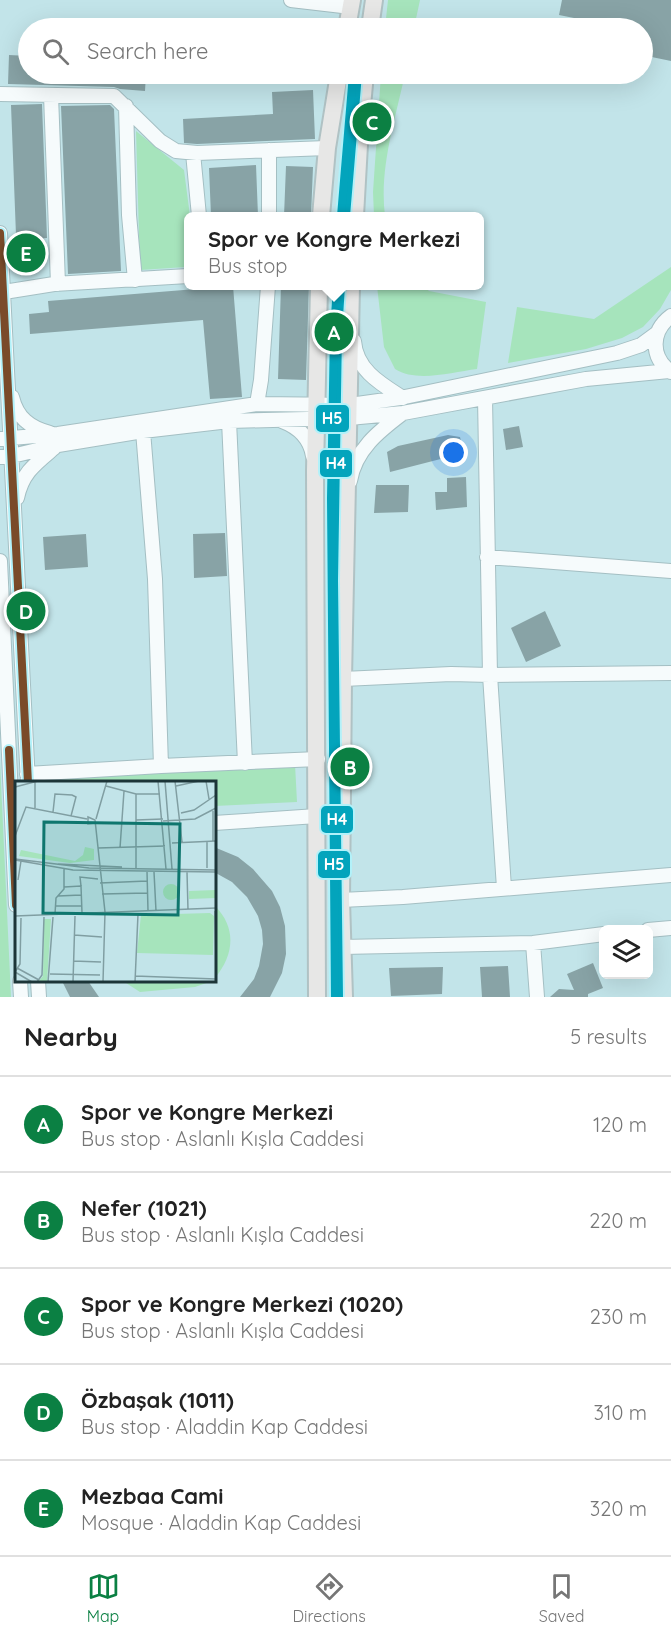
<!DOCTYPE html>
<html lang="en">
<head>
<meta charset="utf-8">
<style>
	body { margin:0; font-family:Quicksand,sans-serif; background:#f2f2f2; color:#222 }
	.controls { position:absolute; right:18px; bottom:18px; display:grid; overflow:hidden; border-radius:9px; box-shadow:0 6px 24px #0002 }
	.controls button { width:54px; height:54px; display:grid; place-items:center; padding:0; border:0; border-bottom:2px solid #e0e0e0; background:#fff; color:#222; font:30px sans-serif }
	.you { position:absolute; left:454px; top:453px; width:21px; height:21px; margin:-15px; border:4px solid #fff; border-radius:50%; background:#1a73e8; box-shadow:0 0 0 9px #1a73e833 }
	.badge { display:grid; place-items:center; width:39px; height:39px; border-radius:50%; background:#0b8043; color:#fff; font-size:20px; font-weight:700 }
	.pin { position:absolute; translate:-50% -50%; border:3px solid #fff; box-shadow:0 2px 6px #0006 }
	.popup { position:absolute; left:184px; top:212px; width:300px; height:78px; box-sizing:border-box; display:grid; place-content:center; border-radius:9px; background:#fff; filter:drop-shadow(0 2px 4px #0005); font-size:20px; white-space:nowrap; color:#767676 }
	.popup b { font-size:22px; color:#222 }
	.popup::after { content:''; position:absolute; left:50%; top:100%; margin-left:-12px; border:12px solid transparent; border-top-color:#fff }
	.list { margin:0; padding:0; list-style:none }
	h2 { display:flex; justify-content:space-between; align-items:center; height:78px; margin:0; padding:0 24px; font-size:26px }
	h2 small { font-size:20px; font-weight:400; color:#767676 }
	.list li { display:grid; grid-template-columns:39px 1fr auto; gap:18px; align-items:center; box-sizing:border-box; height:96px; padding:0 24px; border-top:2px solid #e0e0e0 }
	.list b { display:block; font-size:22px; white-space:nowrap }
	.list p { margin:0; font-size:20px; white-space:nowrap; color:#767676 }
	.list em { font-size:20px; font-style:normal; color:#767676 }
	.icon { flex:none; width:33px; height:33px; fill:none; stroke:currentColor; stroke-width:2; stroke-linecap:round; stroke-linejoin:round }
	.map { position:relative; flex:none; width:671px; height:997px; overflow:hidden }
	.search { position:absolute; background:#fff; box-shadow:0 6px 24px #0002; left:18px; right:18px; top:18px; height:66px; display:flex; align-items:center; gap:15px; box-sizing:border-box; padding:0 21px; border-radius:33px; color:#767676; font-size:22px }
	.sheet { height:558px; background:#fff }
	nav { display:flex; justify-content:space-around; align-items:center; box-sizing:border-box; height:84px; border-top:2px solid #e0e0e0; background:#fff; font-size:16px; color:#767676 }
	nav a { display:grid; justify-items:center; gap:3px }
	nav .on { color:#0b8043 }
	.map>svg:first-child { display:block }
</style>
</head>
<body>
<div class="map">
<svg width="671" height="997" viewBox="0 0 671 997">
	<rect width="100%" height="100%" fill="#c2e4e9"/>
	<path fill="#a6e4bc" d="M388,0H420L414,28H385Z
		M381,74H405C395,120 379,169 385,216H374L373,192Z
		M136,131L184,170L190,216L188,261L186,267L140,270Z
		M671,267V290L660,309L643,327L622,338L586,349L508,363L517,307L594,319Z
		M377,286H424L429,291L486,302L477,369C452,372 417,383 395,369L384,347Z
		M0,761L11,997H0Z
		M295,764L297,802L215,806L214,783H43L42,775Z
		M215,906C237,928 234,955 215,978Z
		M123,981H212L195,987L140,992Z"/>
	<path fill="#88a3a6" d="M562,0H671V61L642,55V28H624L559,15Z
		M9,55L28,56V74H146L145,91L120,89L114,87L8,84Z
		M313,90L315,139L197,144L184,143L183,119L273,114L272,92Z
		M42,104L47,238L35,239L36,260L17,261L11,105Z
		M110,105L114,109L121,271L68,274L61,106Z
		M256,165L258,216H211L209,168Z
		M286,166L313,167L311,216H284Z
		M281,285H309L306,380L278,379Z
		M233,286L242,397L210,399L203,320L30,334L29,314L49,312L48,301Z
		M519,426L523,447L506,450L503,429Z
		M448,435L460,437L464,453L390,472L387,452L398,446Z
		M466,477L467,507L436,510L435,492H447V478Z
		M376,485H409L408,512L374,513Z
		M225,533L227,576L194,578L193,534Z
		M86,534L88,567L45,570L43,537Z
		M545,611L561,646L526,662L511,628Z
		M214,847L238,857L253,869L272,891L280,907L285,926L286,954L282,973L270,997H240L254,979L259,966L263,944L262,930L258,916L247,897L232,882L214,872Z
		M593,963L603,988L588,994V997H550L559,989L574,990L567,974Z
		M508,966L510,997H482L480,967Z
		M443,967L442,994L391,996L389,968Z
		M62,981H88L99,997H70Z"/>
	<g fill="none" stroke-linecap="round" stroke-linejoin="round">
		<defs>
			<path id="minor" d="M291,0L351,7
				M0,94L114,96L160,141L176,151L197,153L327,148
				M51,95L58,284
				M126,106L129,215L135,280
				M269,150V216
				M193,153L199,216
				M0,233L28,783
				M4,292L54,284L188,276
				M671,316C651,331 650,357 671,372
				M354,341C356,370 381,384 403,398
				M12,397C17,418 30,428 50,433
				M485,398L490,675L504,888
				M257,404L261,380L268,286
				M229,421L245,763
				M282,421C298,427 310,437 313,456
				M143,431L155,579L161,766
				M0,439L58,434L257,404L350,405L400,398L617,353L641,345L656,334
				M0,457L12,456L58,445L143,431L229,421L349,418L403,413L586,379L669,371
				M350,481C355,450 379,431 403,413
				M17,498C22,473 35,464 54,448
				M487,557L671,571
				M0,561L16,905
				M343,679L451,674L490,675L671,673
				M27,774L161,766L318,759
				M214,823L317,816
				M341,900L403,897L671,875
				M648,930L671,928
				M533,943L537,997
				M342,947L533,943L604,934
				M20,981L21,997
				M38,981L39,997"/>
			<path id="major" d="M347,28L352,0
				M370,28L374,0
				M321,216L327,148L339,74
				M355,216L360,127L365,74
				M317,997L315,470L319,286
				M344,997L341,900L343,679L351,286"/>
		</defs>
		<use href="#minor" stroke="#a4bfc3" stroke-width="16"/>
		<use href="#major" stroke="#b0c2c4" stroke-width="20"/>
		<use href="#minor" stroke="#f6fbfc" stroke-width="14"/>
		<use href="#major" stroke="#e7e7e6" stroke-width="16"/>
		<defs>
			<path id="bus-1" d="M0,233L28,783
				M9,750L16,905"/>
		</defs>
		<use href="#bus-1" stroke="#b2f1f9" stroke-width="12"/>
		<use href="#bus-1" stroke="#7a4b2a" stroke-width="8"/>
		<defs>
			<path id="tram-1" d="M346,216L358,74
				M339,997L334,581L338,332L341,286"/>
			<path id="tram-2" d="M341,216L353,74
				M335,997L331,498L334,332L337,286"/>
		</defs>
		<use href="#tram-1" stroke="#b2f1f9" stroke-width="12"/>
		<use href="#tram-2" stroke="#b2f1f9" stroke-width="12"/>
		<use href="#tram-1" stroke="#03a4bc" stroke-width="8"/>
		<use href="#tram-2" stroke="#03a4bc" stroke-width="8"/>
	</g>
	<g transform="translate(15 781)">
		<rect width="201" height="201" fill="#c2e4e9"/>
		<path d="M70,66L79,68V79L55,82L4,75L6,69L60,80L68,74ZM148 111a8 8 0 1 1 16 0a8 8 0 1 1-16 0ZM201,109V117L174,118V110ZM195,132L199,135L198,174L122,172L126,134ZM29,138H36L32,201H23L28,195Z" fill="#a6e4bc"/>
		<path fill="none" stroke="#809ea2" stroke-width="1.5" d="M143,0L151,88M150,0L157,88M160,0L167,61M191,0L194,18M91,5L121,13H145M161,5L184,0M0,6L23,0M121,13V87M20,27V0M38,31L40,13L57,14L61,16L56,35M166,32L179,29L201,14M81,38L92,0M121,39L148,38M148,40L180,38L201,27M80,42L73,43V36L80,39L90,131L88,201M0,55L11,26L72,38M192,60V87M198,60V30M157,62L201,60M83,67L150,65M105,67L109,10M0,78L74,87L201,89M0,79L58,89L201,91M43,83L107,86M132,90L133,130M139,91L141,130M172,91L173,129M3,99L6,80M85,102L132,100M66,105L65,96L83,98M49,106L66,105L67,132M87,113L132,112M43,115L66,114M41,125H66M200,130L201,182M40,133L41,117L49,108V88M0,135L201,127M59,154L87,156M58,180L86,181M2,187L24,199M0,191L5,183L6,137M0,191L17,201M35,193L85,194M120,195L201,198M22,201L27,194L29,136M33,201L38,136M58,201L60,135M120,201L123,133"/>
		<path fill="#0f766e" fill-opacity="0.15" stroke="#0f766e" stroke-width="3" d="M29,41L165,43L163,134L28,132Z"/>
		<rect width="201" height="201" fill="none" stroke="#1c3538" stroke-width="3"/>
	</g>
	<g stroke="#b2f1f9" stroke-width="2">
		<rect x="315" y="404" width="35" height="29" rx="6" fill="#03a4bc"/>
		<rect x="319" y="449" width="34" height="29" rx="6" fill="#03a4bc"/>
		<rect x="320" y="805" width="34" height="29" rx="6" fill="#03a4bc"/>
		<rect x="317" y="850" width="34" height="29" rx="6" fill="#03a4bc"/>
	</g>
	<g font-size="16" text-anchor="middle" font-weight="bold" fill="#fff">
		<text x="332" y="424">H5</text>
		<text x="336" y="469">H4</text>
		<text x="337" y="825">H4</text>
		<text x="334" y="870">H5</text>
	</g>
</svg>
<div class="controls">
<button><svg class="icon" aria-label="layers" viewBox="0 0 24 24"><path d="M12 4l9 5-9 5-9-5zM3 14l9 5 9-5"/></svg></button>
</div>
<div class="you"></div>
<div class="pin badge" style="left:334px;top:332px">A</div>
<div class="popup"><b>Spor ve Kongre Merkezi</b>Bus stop</div>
<div class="pin badge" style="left:350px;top:767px">B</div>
<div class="pin badge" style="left:372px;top:122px">C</div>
<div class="pin badge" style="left:26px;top:611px">D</div>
<div class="pin badge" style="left:26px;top:253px">E</div>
<div class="search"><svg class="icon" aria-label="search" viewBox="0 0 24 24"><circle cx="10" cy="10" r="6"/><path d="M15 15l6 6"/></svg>Search here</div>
</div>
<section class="sheet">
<h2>Nearby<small>5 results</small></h2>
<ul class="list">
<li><span class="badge">A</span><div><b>Spor ve Kongre Merkezi</b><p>Bus stop · Aslanlı Kışla Caddesi</p></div><em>120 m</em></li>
<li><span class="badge">B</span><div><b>Nefer (1021)</b><p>Bus stop · Aslanlı Kışla Caddesi</p></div><em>220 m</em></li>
<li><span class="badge">C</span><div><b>Spor ve Kongre Merkezi (1020)</b><p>Bus stop · Aslanlı Kışla Caddesi</p></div><em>230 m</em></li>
<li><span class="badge">D</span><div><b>Özbaşak (1011)</b><p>Bus stop · Aladdin Kap Caddesi</p></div><em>310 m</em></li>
<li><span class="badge">E</span><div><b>Mezbaa Cami</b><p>Mosque · Aladdin Kap Caddesi</p></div><em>320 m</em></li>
</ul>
</section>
<nav>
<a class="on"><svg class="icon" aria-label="map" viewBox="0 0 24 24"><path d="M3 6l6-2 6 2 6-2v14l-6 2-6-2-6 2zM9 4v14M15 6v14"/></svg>Map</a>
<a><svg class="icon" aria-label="directions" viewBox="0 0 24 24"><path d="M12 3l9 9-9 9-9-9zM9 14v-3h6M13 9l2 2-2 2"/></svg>Directions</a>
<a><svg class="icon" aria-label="saved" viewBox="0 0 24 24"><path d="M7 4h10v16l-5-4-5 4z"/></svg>Saved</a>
</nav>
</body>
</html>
